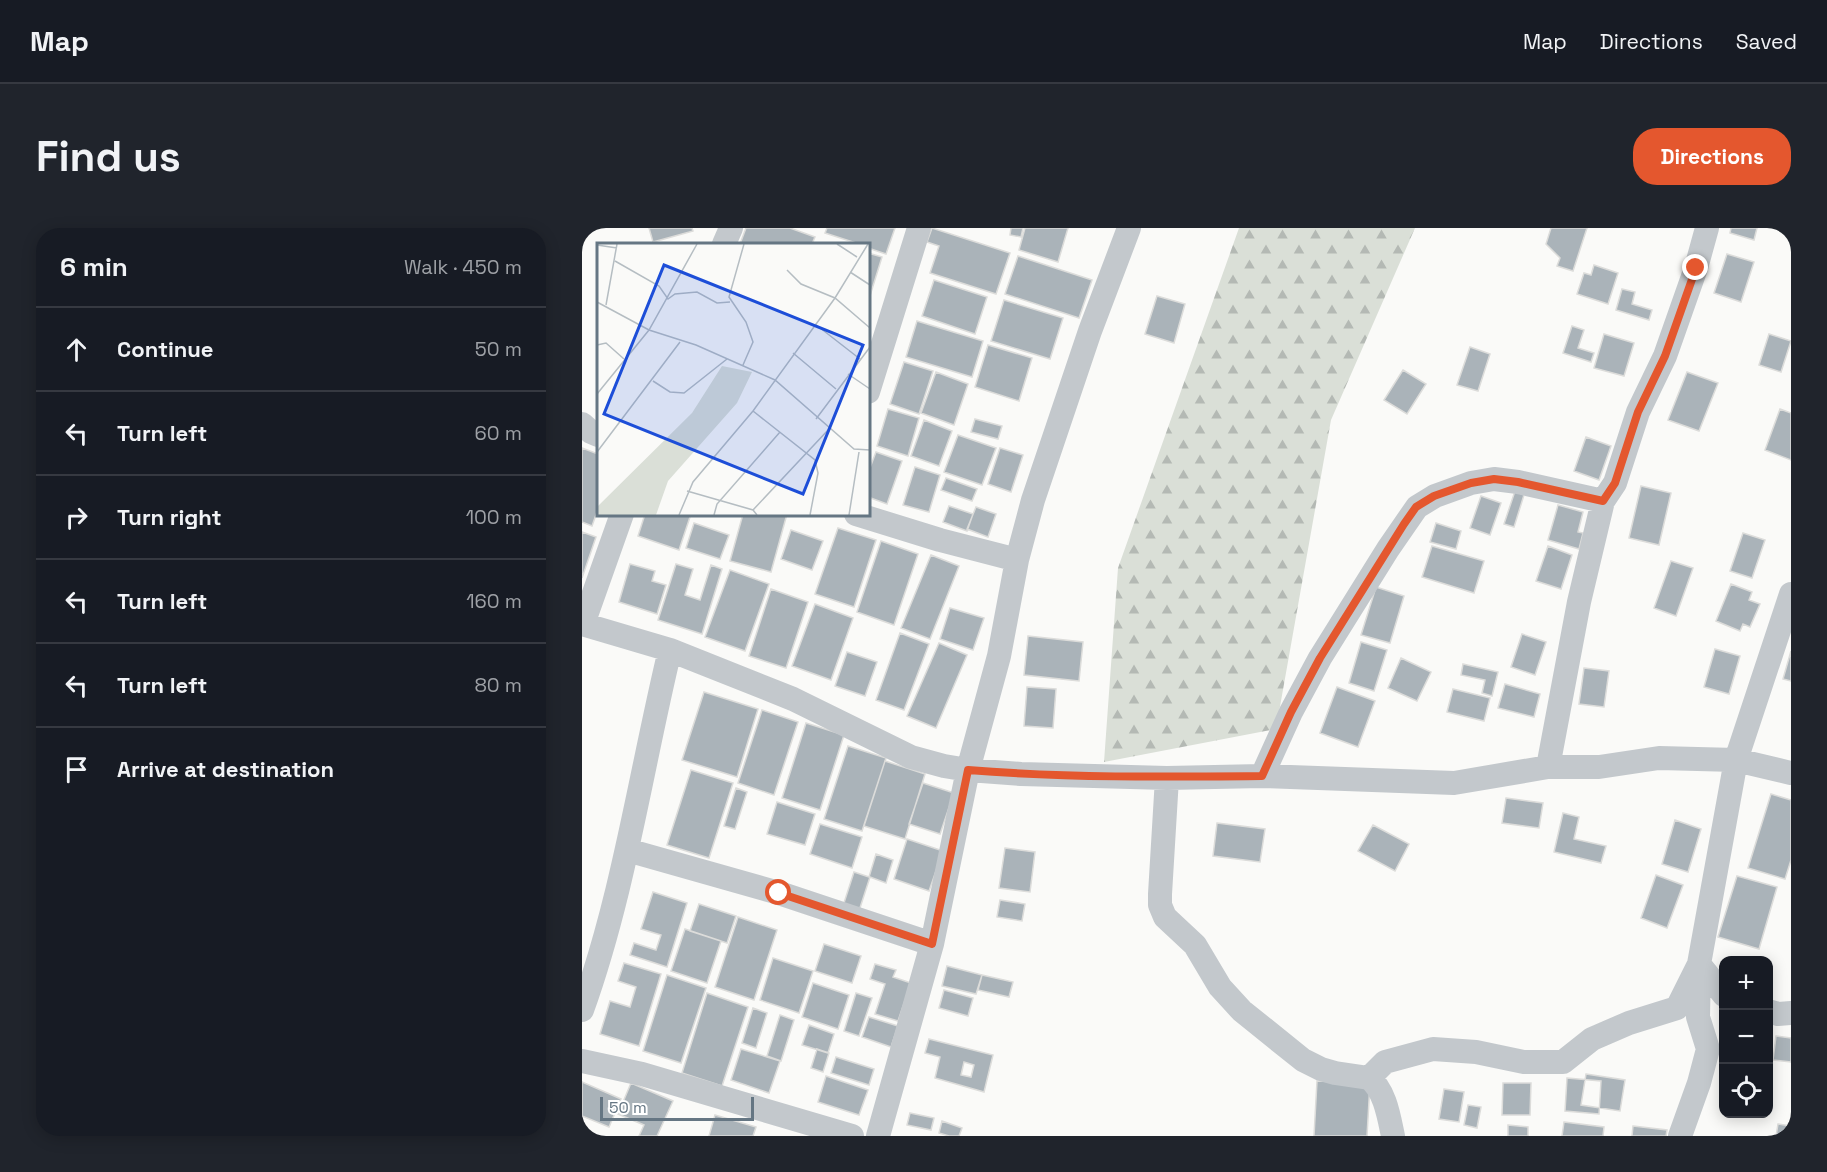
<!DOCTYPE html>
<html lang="en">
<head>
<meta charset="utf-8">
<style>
	body { margin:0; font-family:"Space Grotesk",sans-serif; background:#20242c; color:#f1f3f6 }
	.controls { position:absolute; right:18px; bottom:18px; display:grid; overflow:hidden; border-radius:12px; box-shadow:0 3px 15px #0003 }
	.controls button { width:54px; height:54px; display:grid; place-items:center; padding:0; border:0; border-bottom:2px solid #363941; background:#171b24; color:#f1f3f6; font:30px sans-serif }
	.scale { position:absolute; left:18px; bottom:15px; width:154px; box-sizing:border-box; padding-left:6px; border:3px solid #657683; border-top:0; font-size:16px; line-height:21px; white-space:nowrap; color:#657683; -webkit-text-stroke:4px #fff; paint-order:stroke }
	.stop { position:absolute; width:18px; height:18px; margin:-14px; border:4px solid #e4572e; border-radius:50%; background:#fff }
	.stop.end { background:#e4572e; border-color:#fff; box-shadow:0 2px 6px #0008 }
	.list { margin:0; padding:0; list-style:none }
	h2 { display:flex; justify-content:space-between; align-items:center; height:78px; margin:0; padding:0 24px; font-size:26px }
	h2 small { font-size:20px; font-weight:400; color:#9ea1a6 }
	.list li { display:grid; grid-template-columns:39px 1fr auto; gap:18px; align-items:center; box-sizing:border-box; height:84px; padding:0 24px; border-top:2px solid #363941 }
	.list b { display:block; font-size:22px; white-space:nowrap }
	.list em { font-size:20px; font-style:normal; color:#9ea1a6 }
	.icon { flex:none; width:33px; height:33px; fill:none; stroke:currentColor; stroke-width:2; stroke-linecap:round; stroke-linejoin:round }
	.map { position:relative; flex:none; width:1209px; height:908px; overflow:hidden; border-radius:24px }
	header { display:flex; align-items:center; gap:36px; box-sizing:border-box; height:84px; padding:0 30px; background:#171b24; border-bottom:2px solid #363941 }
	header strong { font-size:28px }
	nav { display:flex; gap:33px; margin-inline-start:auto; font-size:21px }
	.intro { display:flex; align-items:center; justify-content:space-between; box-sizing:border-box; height:144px; padding:0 36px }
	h1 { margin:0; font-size:42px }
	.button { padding:15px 27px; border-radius:24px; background:#e4572e; color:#fff; font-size:21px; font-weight:700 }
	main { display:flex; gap:36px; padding:0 36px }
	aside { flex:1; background:#171b24; border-radius:24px; box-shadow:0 3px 15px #0003 }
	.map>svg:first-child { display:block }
</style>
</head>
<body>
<header>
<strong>Map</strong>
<nav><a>Map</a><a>Directions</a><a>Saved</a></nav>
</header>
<div class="intro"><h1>Find us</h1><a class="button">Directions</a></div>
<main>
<aside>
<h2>6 min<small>Walk · 450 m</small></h2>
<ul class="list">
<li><svg class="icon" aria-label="ahead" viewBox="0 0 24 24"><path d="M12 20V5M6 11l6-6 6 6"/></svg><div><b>Continue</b></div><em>50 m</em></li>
<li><svg class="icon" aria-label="left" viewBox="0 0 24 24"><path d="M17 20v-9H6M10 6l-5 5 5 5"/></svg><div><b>Turn left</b></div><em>60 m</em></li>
<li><svg class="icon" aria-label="right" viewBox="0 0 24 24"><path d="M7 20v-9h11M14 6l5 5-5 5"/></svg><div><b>Turn right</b></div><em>100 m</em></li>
<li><svg class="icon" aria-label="left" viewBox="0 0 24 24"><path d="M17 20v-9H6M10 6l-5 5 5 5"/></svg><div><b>Turn left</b></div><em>160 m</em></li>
<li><svg class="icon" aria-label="left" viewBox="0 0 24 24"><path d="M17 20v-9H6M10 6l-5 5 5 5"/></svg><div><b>Turn left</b></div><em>80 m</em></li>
<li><svg class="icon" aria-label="arrive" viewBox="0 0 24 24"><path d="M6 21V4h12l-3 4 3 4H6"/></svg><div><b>Arrive at destination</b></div></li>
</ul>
</aside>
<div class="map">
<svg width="1209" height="908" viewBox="0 0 1209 908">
	<defs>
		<pattern id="forest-firs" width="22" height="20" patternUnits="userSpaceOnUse" patternTransform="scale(1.5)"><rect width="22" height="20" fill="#dadfd7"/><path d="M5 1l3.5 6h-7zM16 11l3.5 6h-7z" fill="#b4b9b4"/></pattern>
	</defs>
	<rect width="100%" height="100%" fill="#fafaf8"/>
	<path fill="url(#forest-firs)" d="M657,0H833L749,192L694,501L522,534L536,340Z"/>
	<path fill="#aab3b9" stroke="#dcdcda" stroke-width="1.5" fill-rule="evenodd" d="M67,0H110L111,3L71,14Z
		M164,0H208L233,9L230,16H158Z
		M245,0H313L304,26L286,20V16H277L243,5Z
		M350,0L428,25L414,66L348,45L357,18L345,14Z
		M429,0H441L439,9L428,7Z
		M443,0H486L476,34L437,22Z
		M969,0H1005L991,43L975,38L978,30L964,16Z
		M1149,0H1175L1172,12L1148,5Z
		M286,25L300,29L287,71H286Z
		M1145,26L1172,34L1159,74L1132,65Z
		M436,28L510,52L497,90L423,66Z
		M1012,37L1036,45L1026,76L995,66L1002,45L1009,47Z
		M352,52L405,69L393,106L340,88Z
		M1040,61L1053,64L1050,76L1070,82L1067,92L1034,82Z
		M575,68L603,76L592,115L563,106Z
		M422,72L481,90L468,131L409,113Z
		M335,93L401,113L390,149L324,129Z
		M990,98L1002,102L996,120L1012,125L1009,134L981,125Z
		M1022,106L1052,115L1042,148L1012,140Z
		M1187,106L1209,113L1199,144L1177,137Z
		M406,117L450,130L437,173L393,159Z
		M888,119L908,126L896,163L875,157Z
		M322,134L351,143L337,186L308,176Z
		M821,142L844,156L825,186L802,172Z
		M354,144L386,156L372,197L339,185Z
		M1105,144L1136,155L1117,203L1086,192Z
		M306,181L337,190L326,228L295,218Z
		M1198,181L1209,185V232L1183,222Z
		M393,191L420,198L416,211L389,204Z
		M342,192L370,203L357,238L329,228Z
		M376,207L414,220L400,257L362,244Z
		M1004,209L1029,218L1017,252L992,243Z
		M0,220L16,226V281L10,298L0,294Z
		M418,220L441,227L429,264L406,256Z
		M294,224L320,233L305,276L286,269V245Z
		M333,239L358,247L347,284L321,277Z
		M364,250L395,261L390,273L359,262Z
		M1059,258L1089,265L1077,317L1047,310Z
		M933,263L942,267L932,299L922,296Z
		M899,268L919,275L908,307L888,300Z
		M976,277L1001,284L996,304L1001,305L997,321L966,312Z
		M367,278L391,286L385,303L361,294Z
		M394,279L414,286L406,309L385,301Z
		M63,286H109L97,322L56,308Z
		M161,286H205L189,344L148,333Z
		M112,295L147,307L138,331L104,320Z
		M854,295L879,303L874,321L848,314Z
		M256,300L294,312L272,379L233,366Z
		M209,302L241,313L230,342L199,331Z
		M0,304L14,309L0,350Z
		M1161,305L1183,312L1170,350L1148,343Z
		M299,313L336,326L312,397L275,384Z
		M850,318L902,333L892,365L840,349Z
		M966,318L990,327L979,361L954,353Z
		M349,327L377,338L348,411L319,400Z
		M1089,333L1111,340L1094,388L1072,380Z
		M48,336L73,343L70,353L84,357L75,386L37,374Z
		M94,336L111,341L103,367L118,372L129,337L140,341L120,406L76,392Z
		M148,342L187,356L163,423L123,409Z
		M1149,356L1170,364L1167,372L1178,376L1168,399L1161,396L1158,403L1134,393Z
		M794,359L822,368L808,415L779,407Z
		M189,361L226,374L204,440L167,428Z
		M233,376L271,390L249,452L210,438Z
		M368,380L402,390L391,422L358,411Z
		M318,405L347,416L322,482L294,472Z
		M940,406L964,414L953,447L929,439Z
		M446,408L501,414L497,453L442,447Z
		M779,414L805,422L792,463L767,455Z
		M357,415L385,427L354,500L325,488Z
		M1133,421L1158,428L1147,466L1122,459Z
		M1209,423V453L1201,451Z
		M265,424L295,434L283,468L253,458Z
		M819,430L849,444L835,473L806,460Z
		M881,436L916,444L910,468L900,465L903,452L879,447Z
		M1002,440L1027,443L1022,479L997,476Z
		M923,456L958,466L952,489L916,480Z
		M445,459L474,461L471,500L442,498Z
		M755,459L793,473L776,519L738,505Z
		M871,461L908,470L902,493L865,484Z
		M122,464L176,481L155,549L100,532Z
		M180,482L216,494L192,567L156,555Z
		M224,495L262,507L238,582L200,570Z
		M266,518L304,530L280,603L242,591Z
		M303,533L343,546L323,611L282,598Z
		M109,542L151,555L127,630L85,617Z
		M341,555L372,565L358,606L327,596Z
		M154,560L165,564L153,601L142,598Z
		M1189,566L1209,572V632L1203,651L1166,640Z
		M924,570L961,575L957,600L920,595Z
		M195,574L233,586L223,617L185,606Z
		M981,585L997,589L992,611L1024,618L1019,635L972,624Z
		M1093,592L1119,601L1106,644L1080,636Z
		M635,595L683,601L678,634L631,628Z
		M238,596L280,609L270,640L228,626Z
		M791,597L827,616L813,643L776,623Z
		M325,611L361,623L347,663L312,651Z
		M423,620L453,624L448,664L417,660Z
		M294,626L311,632L304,655L288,649L276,686L260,681L272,644L287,649Z
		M1074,647L1101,657L1085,700L1059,690Z
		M1155,648L1195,659L1177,721L1136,709Z
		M71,664L105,675L85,739L48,727L52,715L74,722L79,707L59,701Z
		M418,672L443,676L440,693L415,689Z
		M117,676L154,688L145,715L108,703Z
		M156,689L195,702L172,772L133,759Z
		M103,701L139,713L125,755L89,743Z
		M242,716L279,728L270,755L233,743Z
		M191,730L231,743L217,785L178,772Z
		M42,735L79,746L57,818L18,806L28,773L48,779L54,759L36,753Z
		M293,736L314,742L311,749L329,755L316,793L293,786L303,756L288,751Z
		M365,738L400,747L394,766L360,758Z
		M85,747L124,760L99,835L61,823Z
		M400,747L431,754L427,769L396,762Z
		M231,755L267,767L256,801L220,789Z
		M362,762L391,770L386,788L357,780Z
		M125,765L166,779L140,858L100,845Z
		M274,765L290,770L277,808L262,803Z
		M171,780L185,785L174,820L160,815Z
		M198,787L212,792L199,833L185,828Z
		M287,789L316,798L309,819L280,809Z
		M227,797L252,806L246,825L220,817Z
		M1194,808L1209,810V834L1191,832Z
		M347,811L411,827L402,864L353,850L358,829L343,825ZM382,834L392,837L389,849L379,847Z
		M159,821L198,833L187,865L149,852Z
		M235,821L247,825L241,844L229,840Z
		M254,829L292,841L287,857L249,845Z
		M1004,846L1043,852L1038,883L999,877Z
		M244,848L286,862L277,887L236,874Z
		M985,850L1019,853L1017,886L983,883Z
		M735,853L788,855L785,908H732Z
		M0,854L39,871L27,899L0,888Z
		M49,855L91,873L75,908H57L62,897L36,886Z
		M921,855H949L948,887H920Z
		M862,861L882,864L877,894L857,891Z
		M886,877L899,879L895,900L882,897Z
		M328,885L352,890L349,902L325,897Z
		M133,887L174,899L171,908H127Z
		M360,893L380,900L377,908H367L357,905Z
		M982,894L1022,899L1021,908H980Z
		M1196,896L1209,898V908H1194Z
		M926,897L946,899V908H926Z
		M1051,898L1085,902L1084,908H1050Z"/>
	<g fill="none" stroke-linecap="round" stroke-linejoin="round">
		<path stroke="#c3c8cc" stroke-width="24" d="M142,16L149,0
			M286,164L337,0
			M0,196L9,204L16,207
			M274,286L358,312L435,332
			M0,396L88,422L211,471L329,529L362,538L386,542L439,546L585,550L680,548L872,555L966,539H1017L1077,530L1154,532L1209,545
			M1,396L40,286
			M966,539L997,374L1021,273L1033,255L1056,184L1083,128L1114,40L1125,0
			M680,548L709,484L738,430L806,321L835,279L853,268L889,255L912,251L936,254L1021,273
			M585,550L578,666V677L583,689L613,717L638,759L660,783L721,832L739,841L753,845L787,850C803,862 807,889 811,908
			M45,622L197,665L350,716
			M0,782C42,665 59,542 88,422
			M1186,783L1196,786L1209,785
			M0,833L60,846L270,908
			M787,850L803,834L851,821L894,824L942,834H981L1010,811L1047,795L1095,780L1117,736L1142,767
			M296,908L350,716L386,542L417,428L435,332L451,272L508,103L547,0
			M1098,908L1117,855L1126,821L1116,789L1117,736L1154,532L1209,366"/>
	</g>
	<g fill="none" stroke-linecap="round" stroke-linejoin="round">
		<path stroke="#e4572e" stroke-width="8" d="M197,665L350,716L386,542C484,550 582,549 680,548L709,484L738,430L822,296L834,279L852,268L889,255L912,251L936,254L1021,273L1033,255L1056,184L1083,128L1114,40"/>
	</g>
	<g transform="translate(15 15)">
		<rect width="273" height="273" fill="#fafaf8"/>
		<path d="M125,123L155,129L140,160L71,238L59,272H0V264L95,170Z" fill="#dadfd7"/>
		<path fill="none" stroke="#b5bdc2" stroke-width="1.5" d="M240,1L260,14M0,2L20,5M18,18L62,43L71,56L78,51L100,49L120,60L133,59M190,27L204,41L238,55L273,85M253,29L273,42M0,59L52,87L99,102L178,137L257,206L273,207M9,62L20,1M218,81L263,116M0,102L9,100L27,116M196,110L239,146M146,122L156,99L149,79L132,54L147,1M251,131L273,146M56,138L73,149L87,150L130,116M0,151L52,87L100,1M156,168L218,217L221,230L213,272M219,176L273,104M0,209L83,99M90,248L156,267L160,272M156,267L232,186M82,272L96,239L156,168L238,55L271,1M117,272L120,261L183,189M252,272L262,209"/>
		<path fill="#1d4ed8" fill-opacity="0.15" stroke="#1d4ed8" stroke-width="3" d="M67,22L266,102L206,251L7,171Z"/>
		<rect width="273" height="273" fill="none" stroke="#657683" stroke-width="3"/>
	</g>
</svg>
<div class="controls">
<button>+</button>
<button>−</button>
<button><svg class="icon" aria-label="locate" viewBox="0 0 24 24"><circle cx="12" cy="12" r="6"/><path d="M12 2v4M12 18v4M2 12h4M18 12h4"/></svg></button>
</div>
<div class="scale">50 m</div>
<div class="stop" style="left:197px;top:665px"></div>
<div class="stop end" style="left:1114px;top:40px"></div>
</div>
</main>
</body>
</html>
